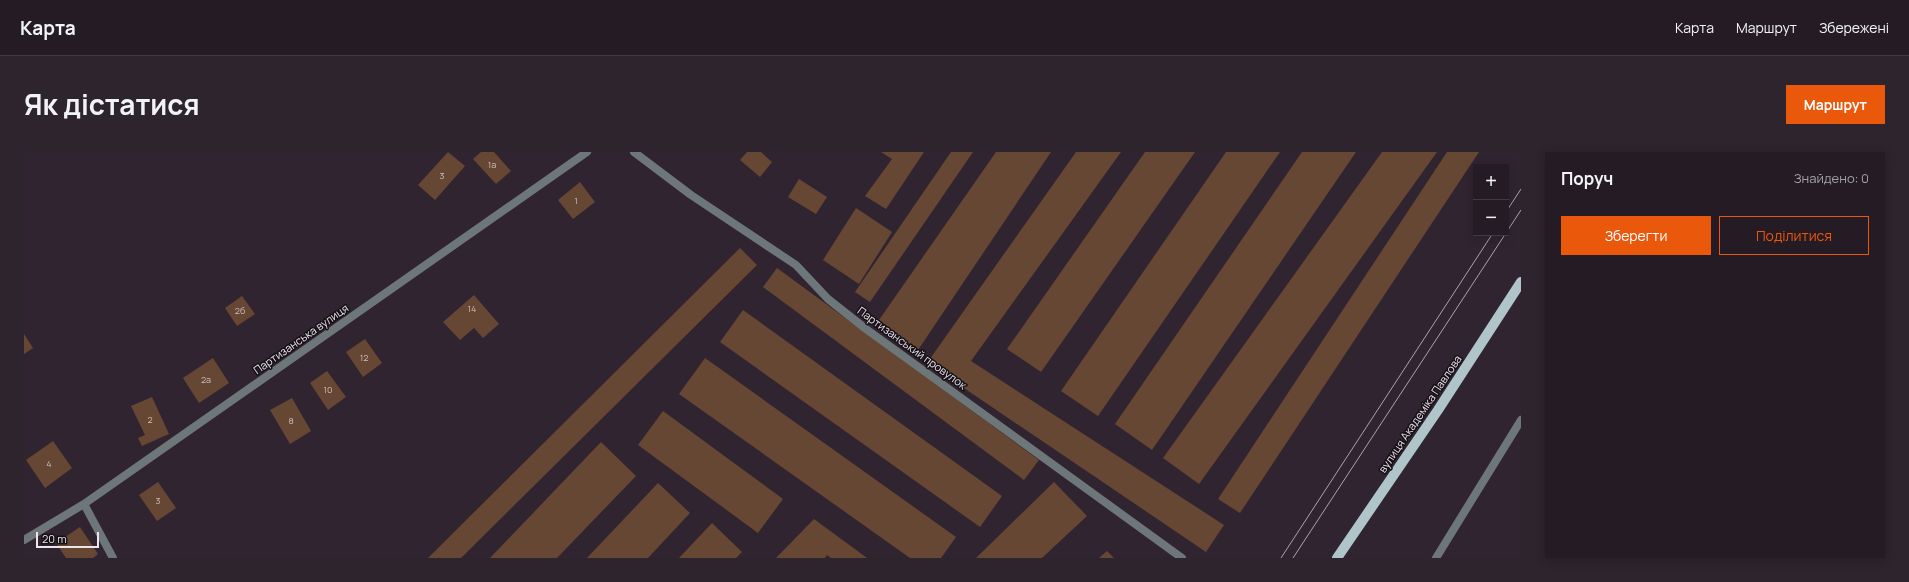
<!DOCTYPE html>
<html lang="uk">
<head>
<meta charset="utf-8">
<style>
	body { margin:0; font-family:Manrope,sans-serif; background:#2d242d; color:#f1f3f6 }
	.controls { position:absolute; right:12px; top:12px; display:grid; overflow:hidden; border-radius:0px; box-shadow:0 2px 10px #0003 }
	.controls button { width:36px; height:36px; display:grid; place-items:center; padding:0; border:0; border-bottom:1px solid #423942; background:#251b25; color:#f1f3f6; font:20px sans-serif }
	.scale { position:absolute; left:12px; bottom:10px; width:63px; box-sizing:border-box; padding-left:4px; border:2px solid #ede4ed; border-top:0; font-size:11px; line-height:14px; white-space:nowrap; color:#ede4ed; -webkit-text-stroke:3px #151015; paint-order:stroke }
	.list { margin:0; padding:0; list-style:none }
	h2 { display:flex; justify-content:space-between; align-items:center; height:52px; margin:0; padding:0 16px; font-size:17px }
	h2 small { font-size:13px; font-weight:400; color:#a3a1a7 }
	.actions { display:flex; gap:8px; padding:12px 16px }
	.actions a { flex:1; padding:9px 0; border:1px solid #ea580c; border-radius:0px; text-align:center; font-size:14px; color:#ea580c }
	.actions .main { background:#ea580c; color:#fff }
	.map { position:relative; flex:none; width:1497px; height:406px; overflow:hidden; border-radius:0px }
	header { display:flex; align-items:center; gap:24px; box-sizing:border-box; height:56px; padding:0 20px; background:#251b25; border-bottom:1px solid #423942 }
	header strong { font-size:19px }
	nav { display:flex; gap:22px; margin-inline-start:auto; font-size:14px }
	.intro { display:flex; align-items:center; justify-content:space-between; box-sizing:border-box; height:96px; padding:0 24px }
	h1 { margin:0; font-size:28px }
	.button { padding:10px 18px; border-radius:0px; background:#ea580c; color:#fff; font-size:14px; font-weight:700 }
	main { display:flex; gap:24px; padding:0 24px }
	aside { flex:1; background:#251b25; border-radius:0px; box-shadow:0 2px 10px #0003 }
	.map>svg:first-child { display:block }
</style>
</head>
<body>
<header>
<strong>Карта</strong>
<nav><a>Карта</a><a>Маршрут</a><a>Збережені</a></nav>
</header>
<div class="intro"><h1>Як дістатися</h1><a class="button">Маршрут</a></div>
<main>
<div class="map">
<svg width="1497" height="406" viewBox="0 0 1497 406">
	<rect width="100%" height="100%" fill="#312431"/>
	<path fill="#664733" d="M424,0L441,14L411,48L394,33Z
		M457,0H470L487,19L472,32L449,7Z
		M723,0H737L748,10L736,25L716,8Z
		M857,0H900L862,57L841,44L868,7Z
		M927,0H949L846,150L831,140Z
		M972,0H1027L894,198L855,168Z
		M1052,0H1097L947,209L1200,373L1182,400L903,211Z
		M1121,0H1171L1017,220L983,197Z
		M1202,0H1256L1074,264L1037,239Z
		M1278,0H1332L1128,298L1091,272Z
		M1358,0H1413L1175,332L1139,306Z
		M1423,0H1455L1216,361L1194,347Z
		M775,27L803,45L792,62L764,45Z
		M556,30L571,50L549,67L534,48Z
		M832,56L868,80L835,132L799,108Z
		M716,96L733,113L437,406H404Z
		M753,116L1015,308L1000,328L739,135Z
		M450,143L475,172L459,186L450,176L436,188L419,170Z
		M218,144L231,162L213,174L201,156Z
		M719,158L978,344L956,375L696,190Z
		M0,182L9,196L0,202Z
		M341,187L358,211L339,225L322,200Z
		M189,206L205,231L175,251L159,226Z
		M681,206L932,385L917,406H886L655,242Z
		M303,219L322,245L304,258L286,231Z
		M128,245L145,282L118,294L114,286L121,283L107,254Z
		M268,246L287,279L266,292L246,258Z
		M639,259L759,347L734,381L614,293Z
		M29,289L48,316L21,336L2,308Z
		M577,290L612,324L533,406H466Z
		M134,330L152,356L133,369L115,343Z
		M1030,330L1063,364L1018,406H952Z
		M634,331L666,361L624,406H563Z
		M790,367L843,406H807L803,403L801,406H752Z
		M688,371L718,400L712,406H655Z
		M56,375L74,402L69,406H42L32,391Z
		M1083,399L1090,406H1075Z"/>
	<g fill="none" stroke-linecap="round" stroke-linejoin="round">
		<path stroke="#6d7779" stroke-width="8" d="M1412,406L1497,268"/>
		<path stroke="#6d7779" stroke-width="8" d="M610,0L667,43L772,113L804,147L842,177L1158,406
			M60,352L89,406
			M0,388L60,352L563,0"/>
		<path stroke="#b0c5ca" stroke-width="10" d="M1313,406L1414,258L1497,130"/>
		<path stroke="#aca1ac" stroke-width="1" d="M1482,60L1497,37
			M1482,81L1497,58
			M1257,406L1469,81
			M1269,406L1482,81"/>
	</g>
	<g text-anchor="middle" stroke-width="3" stroke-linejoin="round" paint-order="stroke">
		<g font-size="9" fill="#cbbdbe">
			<text x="468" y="16">1а</text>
			<text x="418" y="27">3</text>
			<text x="552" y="52">1</text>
			<text x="448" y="160">14</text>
			<text x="216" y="162">2б</text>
			<text x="340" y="209">12</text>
			<text x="182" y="231">2а</text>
			<text x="304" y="241">10</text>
			<text x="126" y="271">2</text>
			<text x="267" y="272">8</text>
			<text x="25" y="315">4</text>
			<text x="134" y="352">3</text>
		</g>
		<g font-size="11" fill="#ede4ed" stroke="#151015">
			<text transform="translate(277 187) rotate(-35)" y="4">Партизанська вулиця</text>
			<text transform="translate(888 196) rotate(36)" y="4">Партизанський провулок</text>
			<text transform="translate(1396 262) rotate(-56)" y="4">вулиця Академіка Павлова</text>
		</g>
	</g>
</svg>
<div class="controls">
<button>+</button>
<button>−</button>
</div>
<div class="scale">20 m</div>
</div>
<aside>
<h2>Поруч<small>Знайдено: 0</small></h2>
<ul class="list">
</ul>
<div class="actions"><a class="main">Зберегти</a><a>Поділитися</a></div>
</aside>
</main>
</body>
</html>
